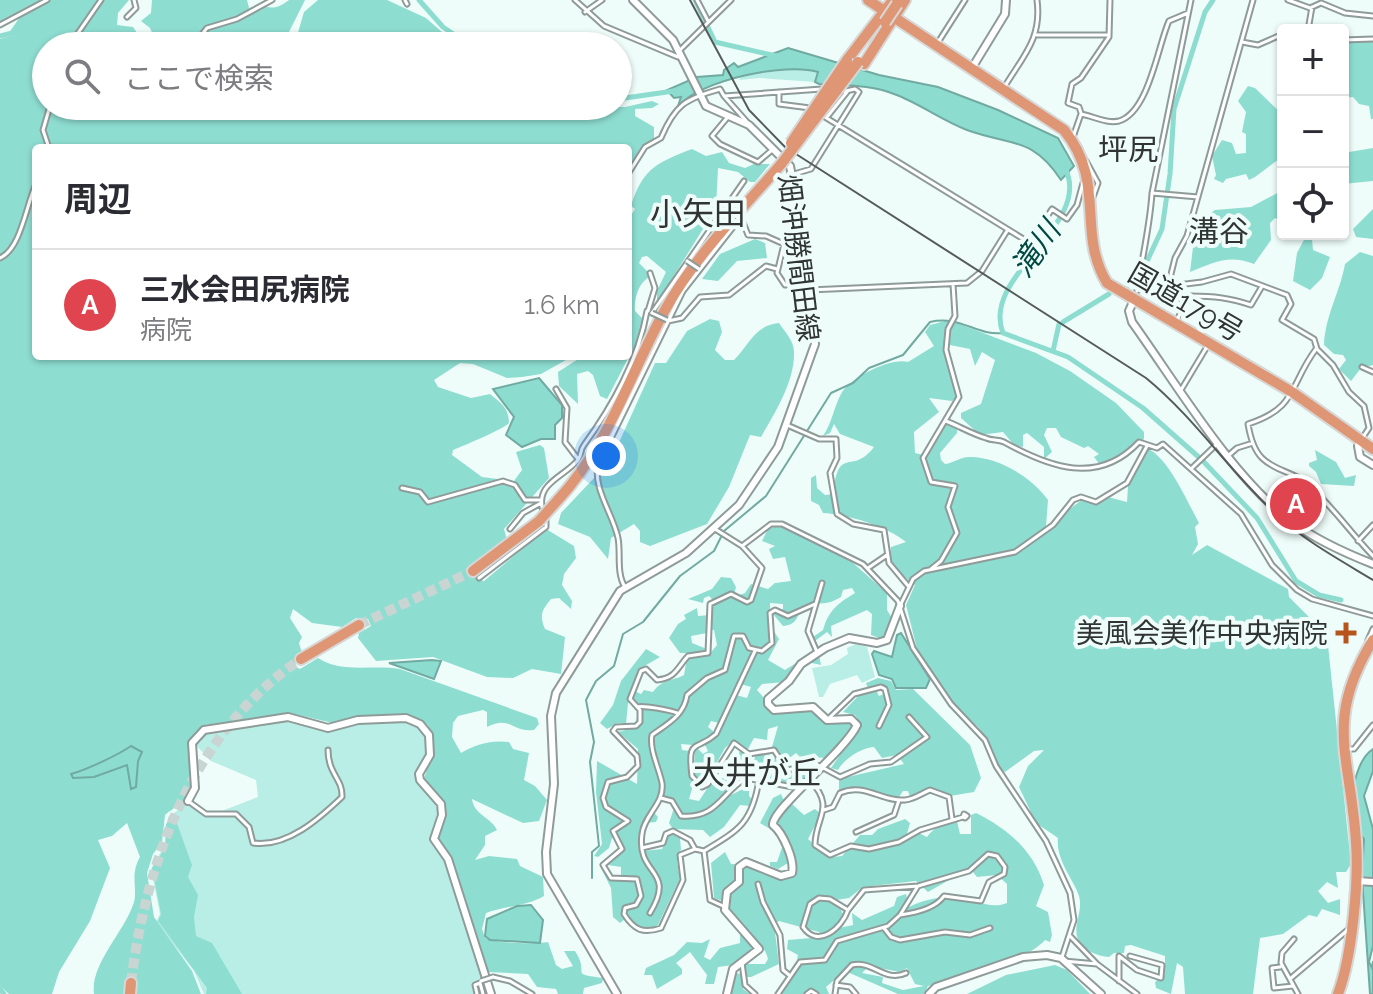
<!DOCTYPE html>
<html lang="ja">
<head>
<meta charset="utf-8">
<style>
	body { margin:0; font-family:Raleway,"Noto Sans JP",sans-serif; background:#f2f2f3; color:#2b2b33 }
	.controls { position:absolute; right:24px; top:24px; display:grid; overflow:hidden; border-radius:8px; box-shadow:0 2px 6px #0004 }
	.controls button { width:72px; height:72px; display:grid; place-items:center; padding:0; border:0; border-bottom:2px solid #e1e1e2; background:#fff; color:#2b2b33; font:40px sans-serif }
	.you { position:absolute; left:606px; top:456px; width:28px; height:28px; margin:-20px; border:6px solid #fff; border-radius:50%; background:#1a73e8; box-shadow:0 0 0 12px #1a73e833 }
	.badge { display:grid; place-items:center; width:52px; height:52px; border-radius:50%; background:#ea580c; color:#fff; font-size:26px; font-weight:700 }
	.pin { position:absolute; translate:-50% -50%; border:4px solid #fff; box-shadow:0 2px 8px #0006 }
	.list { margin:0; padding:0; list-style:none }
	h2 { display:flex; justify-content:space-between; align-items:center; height:104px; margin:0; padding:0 32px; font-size:34px }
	h2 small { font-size:26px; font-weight:400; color:#7c7c81 }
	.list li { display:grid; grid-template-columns:52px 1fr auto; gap:24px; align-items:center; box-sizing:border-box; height:112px; padding:0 32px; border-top:2px solid #e1e1e2 }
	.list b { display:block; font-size:30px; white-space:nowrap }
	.list p { margin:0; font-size:26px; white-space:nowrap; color:#7c7c81 }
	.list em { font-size:26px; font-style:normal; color:#7c7c81 }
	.icon { flex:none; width:44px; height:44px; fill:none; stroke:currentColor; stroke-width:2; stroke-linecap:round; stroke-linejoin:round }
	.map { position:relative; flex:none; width:1373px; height:994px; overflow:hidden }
	.search { position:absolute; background:#fff; box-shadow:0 2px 6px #0004; left:32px; top:32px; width:600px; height:88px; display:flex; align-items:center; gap:20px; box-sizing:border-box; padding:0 28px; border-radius:44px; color:#7c7c81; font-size:30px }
	.panel { position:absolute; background:#fff; box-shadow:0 2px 6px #0004; left:32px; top:144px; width:600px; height:216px; border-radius:8px }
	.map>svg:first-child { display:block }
</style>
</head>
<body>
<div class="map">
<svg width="1373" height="994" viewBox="0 0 1373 994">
	<rect width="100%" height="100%" fill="#effdfa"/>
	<path fill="#b8eee5" d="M794,67L819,72L815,82L759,78L739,80L745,73Z
		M856,644L867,647L875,677L862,683L857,675L830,684L823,697H819L812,668L831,665L848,654L847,648Z
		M287,720C299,723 312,728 324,730C349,732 416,699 428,739C432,754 419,767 416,781L439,805L431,840L446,862L488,994H204L194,971L156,922L160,914L151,869L166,843L168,817L188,803L209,816L258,797L256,780L211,761L193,742L201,734Z"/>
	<path fill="#8eddd1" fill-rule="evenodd" d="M0,0H129L118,13L117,25L133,27L146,46H46V106L625,107L652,101L659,104L652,108L635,109V116L654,127V139L642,147L628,168V148H36V356H573L541,374L522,377L507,378L473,364L460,363L434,380L438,387L471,398L490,394C501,403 509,408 509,423C502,430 465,445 453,450L452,455L482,477L514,481L522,470L516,452L540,445L544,448L549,478L504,529L507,540L470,567L473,577L484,581L546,529L574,546L576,558L564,574L562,585L572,601L571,609L559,598L551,599C542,610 539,615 545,629L565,637L561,674L532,669L513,678L487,677L433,657L376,661L358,638L359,633L371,626L368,619L356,618L342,627L312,623L293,609L290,618L302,637L299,643L302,653L295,658L296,667L300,669L318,658C342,674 374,664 400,669L537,718L539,724L534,730C512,733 511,715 487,727V712L483,710L458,716L453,723L452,737L461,753C477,744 490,740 509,742L513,749L529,753L524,780L535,786L547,800L539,821L523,823L472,799C474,815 491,817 497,830L485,836V845L475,860L489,856L517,859L520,866L543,877L544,896C527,906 505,906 486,913L482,929L485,938C497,944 536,944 548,942L556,965L562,969L573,966L564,951H575C591,975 567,973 603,978L602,983L584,988L583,994H558L556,989L537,987L528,974L488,972L450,855L437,837L445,808L424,779L434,747L428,725L411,715L369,716L333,723L294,714L204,725C173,746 198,762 192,788C189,801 174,807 165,815L162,842L153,854L147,873L154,917L192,971L201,994H94C90,965 123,933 133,905C139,890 129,876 140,857L127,823L112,836L98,840L110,868L90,921L59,972L52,994H9L0,986V39L13,35L19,19L14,16L0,23Z
		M152,0H247L249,8C269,3 271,14 289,0H305L289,32L271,41L258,38L262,46H158L150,28L141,21L151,13Z
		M318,0H387L426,18L458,46H294L304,12Z
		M1373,41V119H1371L1369,106L1359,104L1353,97L1343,98V42Z
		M1248,86L1255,88L1283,115V156L1255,177L1249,180L1246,174L1226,179L1223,183L1214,179L1216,175L1212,156L1222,140L1232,143L1236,154L1246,153V134L1242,132L1246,112L1238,101Z
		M1373,148V181L1343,184V153Z
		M692,149L706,156L722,152L729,163L745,168L754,164H770L755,182H750L738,172L718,168L716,208L657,303V291L666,272L647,256L642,257L639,263L648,272V278C638,284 634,299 635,311L643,319L635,345L607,399L600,396L593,375L588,371L577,374L578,404L559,386L558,372L583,356H628V220L635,209L631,206C643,167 659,162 692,149Z
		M1283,190V222L1275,218L1270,223L1271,240L1254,264C1228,254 1214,263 1190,272L1194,239L1206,217L1215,210L1251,207Z
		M1373,209V239L1356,237L1353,229Z
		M1306,236L1312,239L1313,250L1330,257L1322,278L1310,290L1293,281L1297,253Z
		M755,239L765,243L767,258L737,261L718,281L702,279L720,254Z
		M1360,252L1373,256V365L1361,368L1351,381L1339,369L1346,360L1343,355L1334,354L1324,345C1325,316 1340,292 1345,264Z
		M710,319L719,321L722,332L715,350L725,360H734C749,345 755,325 779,323C785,332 794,341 794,352C795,381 775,413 761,437L750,435L729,487L707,524L650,546L640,542V531L634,524L611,538L608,559L590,537L558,524L561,513L611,460L655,363H666L687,331Z
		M949,320L1036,353L1070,371L1116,403L1144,432V439L1117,458L1100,465L1094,457L1099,454L1088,446L1084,448L1061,437L1056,428H1047L1044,435L1052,452L1044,459V447L1027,433L1023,435V447L1014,445L1003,432L980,435L961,418V413L981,404L995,360L982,352L975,366L970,349L950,345L946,356L958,397L952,401L929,398L939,412L914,432L915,453L924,455L946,425L957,428V433L940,453L941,460L945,464C954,463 960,457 969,457C997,456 1033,478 1048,500L1046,526L1082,500L1097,504L1108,497L1127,502L1128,486L1148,449C1168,457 1188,503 1199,523L1195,527L1198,544L1192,555L1207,545L1288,589L1289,597L1318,626L1328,645L1351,864L1346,872H1336L1338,888L1327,882L1318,891L1328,903L1340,899V915L1322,909L1317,917L1309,915L1283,934L1260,938L1253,994H1185L1183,967L1177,963L1171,994L1156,988L1155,982L1165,973V956L1131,945L1125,946L1124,953H1114L1109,957C1097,956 1084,951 1078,939C1073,927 1081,914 1080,902C1080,886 1055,863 1058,838L1036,823L1019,787L1028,766L1044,750L1034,751L1005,772L999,768L979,728L955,706L918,653L906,605L915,585C901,574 887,566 891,547L906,542C888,527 847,514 823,513L819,505L811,501V478L816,475L817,488L825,495L833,494C839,443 851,477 874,447L840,434L834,424L830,433L823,436C832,423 834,407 841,394C849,378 891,357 908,362L934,346L925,332L930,325Z
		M1315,450L1336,462L1345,478L1356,475L1354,486L1321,484L1316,472L1309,466V463L1317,460Z
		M776,526L785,527L853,563L887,593V610L892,618L882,639L871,635L872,614L867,610L831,626L832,637L827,632L815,641L813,637L823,630C829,610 837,604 855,593L852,588L843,590L841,597C821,609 816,599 802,607C797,618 796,625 783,626L773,614L783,609V604L770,603C771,628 764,615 779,639L768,660L785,670L812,653L819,655L821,665L807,662L785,682L762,684L757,690L776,712L811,710L827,723L849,720L852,728L825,758L812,757L806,763L796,753L784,762L779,751L772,747L778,726L768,729L767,740L754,738L748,749L733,741L725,748L706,782L702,783L694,776L695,746L703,754L708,751L704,743L717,734L736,695L747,698L751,687L737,683L719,723L711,721L708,727L714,732L712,737L693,745L681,744L682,750L690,751L694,782L689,799L699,801L710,784L716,785L728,772L731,758L737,757L741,749L746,762H754L755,756L769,752L770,757L778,758L784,771L809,776L807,779H787L786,783L762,778L761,772L740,779L735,787L730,785L727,788L731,795L749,786V796L754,802L750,806L740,805L724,827L710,837L703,830L673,829L669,823L676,802L659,797L651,809L658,817L656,822L644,823C639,832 635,842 643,851L662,849L669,833L680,838L681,849L677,861L680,878L657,927L646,929L625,919L620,923L613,917L611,888L601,868L608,877L621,875V867L608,865V860L622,853L623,846L618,838H612L609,848L598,857L594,856L602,844L596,792L597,761L637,784L638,749L618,732L634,728L639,711L633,702L628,703L626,724L618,723L607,729L600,723L613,705L621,681L646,649L660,657L641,668L632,690L641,694L644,690L653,692C662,679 673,681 684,675L687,658L708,656L717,645L714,630L709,629L707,633L691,636L692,643L707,649L706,653H680L669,638L678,624L686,619L684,615L697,608L698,616L710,615L713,600L709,596L704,598L703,603L688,599L712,589L721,577L731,578L736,587L734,595L737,596L745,593L751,584L768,589L775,583L791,581L785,557L773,559L769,549L775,546L762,541L768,529Z
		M878,678L891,681L896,690L913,689L970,745L981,778L974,792L950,796L927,789L910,797L908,791H903L899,797C877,798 870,784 839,790V779L904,764L897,755L882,758L874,747C862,747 843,760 838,770L831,768L861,724L855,715L843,712L860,694L876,690L879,696L886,693L883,686L868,689L866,683Z
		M781,794L786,805L792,804L804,815L815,809L821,814L808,839C822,851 820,859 842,856L860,835H872L878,829L905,819L910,823L906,837L917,832L927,837C934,827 945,822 957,821L960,834H971V815L976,813C1008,829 1033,850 1044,885L1036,906L1048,912L1052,935L1050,942L1045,940C1027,961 957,981 928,986L924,994H898L845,971L826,987L829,994H819L810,988L804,994H782L795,970L798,955L787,949L788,940L823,937L819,932L779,921L774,924L779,964L751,977H744L743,989L750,994H730L734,973L742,974L746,964H765L768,959C762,936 735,926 726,902L714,898L711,863L725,852L731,864L747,865L778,878L795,877L797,864L793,860L778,869L770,866V862H777L785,839L777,826L772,830L760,823L773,798ZM973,872L977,877L997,875L1007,884V903C990,910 975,899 958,897C943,895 921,901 909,907L906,894L897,897L894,906L862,920L852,913L853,925L839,928L843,914L836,900L849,898L863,887L916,881L928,892L956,876ZM869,966L900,972L907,968L915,984L924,986L903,990L882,983L883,977L862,973Z
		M174,815L192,865L188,877L198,895L194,917L196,936L212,943L242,994H206L207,988L158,921L161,914L152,868L165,848L166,824Z
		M740,929L752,942L750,955L733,965L718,967L714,984H705L707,975L690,952L676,963L682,969V974L657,989L652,975H644L646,968L674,955L687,942L702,943L710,939L704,957L710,960L720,948L740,943Z
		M1055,965L1067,970L1090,994H967L1006,975Z"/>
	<path fill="#8ddcd0" stroke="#71aaa1" stroke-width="2" d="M788,48L879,75L938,87L998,110L1058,138L1074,166L1061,180C1032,136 1011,146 967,130C941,120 919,103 894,94C870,84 844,86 819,84L815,82L818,72C786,62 701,80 678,106L681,97L674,98L667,90L697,77L723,75L724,70L734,63L738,67Z
		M539,378L562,405V418L555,425V439H541L522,447L506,435L514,417L493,389Z
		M901,633L930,679L926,688H896L892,679L879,675L872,654L874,651L892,657L897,635Z
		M432,660L441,661L434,679L389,663Z
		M131,746L142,752L138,761L136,787L131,789L127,765L94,777L73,778L71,774C86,770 118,755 131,746Z
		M1373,749V771L1364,796L1373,829V946L1369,962L1372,968L1373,961V994H1370L1362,877L1364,839C1345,820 1351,763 1373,749Z
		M531,905L543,920L540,943L490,940L485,936L487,919L517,906Z"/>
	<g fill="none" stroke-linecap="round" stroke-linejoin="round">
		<path stroke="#71aaa1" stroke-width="2" d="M592,878V852L599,846L590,762L594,742L586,700L596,681L614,666L623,634L643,622L680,576L714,551L724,531L766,496L831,393L853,383L869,368L903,355L930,322C961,315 976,336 1003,333"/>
		<path stroke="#8ddcd0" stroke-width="5" d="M419,0L443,27L471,46
			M695,0L715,42L776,56
			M0,36L12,33L25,14L66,0
			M618,99L674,91
			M1065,168C1094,225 980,275 1003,333L1068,357L1143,408L1202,460L1257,518L1296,581L1319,595L1341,600
			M1123,290L1142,272L1162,229L1170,174L1174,109L1205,12L1213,0
			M1063,322L1109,294
			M1053,351L1059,324
			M0,989L4,994"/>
		<path stroke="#c9d5d2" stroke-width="10" stroke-dasharray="10 5" stroke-linecap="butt" d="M359,625L473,571
			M131,983C146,859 194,731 301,659"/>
		<defs>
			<path id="street" d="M405,0L407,4
				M575,0L604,26L678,57
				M697,0L708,21
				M1288,0L1310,8L1321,3L1345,13L1373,16
				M585,12L602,0
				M127,17L136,8L134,0
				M0,25L47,0
				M1308,30L1312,7
				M1037,35H1109
				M200,37L207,28L237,19L272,0
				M1343,40L1373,39
				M1242,42L1258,45L1283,34
				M937,44L965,0
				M69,46L101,0
				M679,51L731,0
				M1005,86C1024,55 1042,38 1037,0
				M779,92V104L810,108
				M724,96L748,123
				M1081,113L1079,107L1068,103L1072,84L1081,78L1109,37L1110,0
				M820,114L1030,243L1052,209L1067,219L1077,205L1083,183
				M827,117L847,92
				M727,118L712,136L720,144L758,162L772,150
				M1072,140L1081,114C1093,116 1107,124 1119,121C1149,112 1158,45 1169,21L1188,13
				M49,148L43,130L50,106
				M1086,161L1098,183L1093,197
				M628,174L645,147L661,138C675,105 685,99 720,89L724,96L822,89
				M794,174L811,169L859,92L855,89L841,92
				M1152,193L1198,197
				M800,220L784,244L777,273L785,285H806
				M0,258C21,249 26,205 36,184
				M809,290L967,283L982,271L1007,231
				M1137,290L1202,282L1231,274L1287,295L1291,304L1282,320L1314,339L1317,349L1333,365L1349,392L1364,406L1369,428L1363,437
				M1137,291C1142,258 1150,226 1152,193L1191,0
				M1185,304L1191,296C1214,296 1230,298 1251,305L1261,288
				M648,311L655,288L650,273
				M652,313L744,181
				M1177,320L1185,304L1171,285V274L1175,258L1187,236L1253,0
				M668,321L682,318L700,297L729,295L766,266L777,269
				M1316,349C1289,385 1298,408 1248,424C1250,436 1253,449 1262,458C1275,471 1291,471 1305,482C1332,505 1349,531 1373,556
				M1362,367L1373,372
				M556,389L567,408L565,442L578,459
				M1181,390L1208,345
				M946,421C959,426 972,434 986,438C992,441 998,439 1004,442C1049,467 1098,486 1139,442L1157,448L1163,444L1241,514L1272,565L1297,590L1312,599L1373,616
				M787,425L819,439H836L837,458L830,473L837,514L853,524L884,530L889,563L909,587
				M1229,455L1237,448L1253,443
				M1192,468L1218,443
				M402,488L420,492L428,502L503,481L515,485L525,500H540
				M543,511C535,483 563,478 578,460C583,452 579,452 584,445C612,407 639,358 647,311
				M510,529L523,513L541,503
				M715,529L742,546L762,568L751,600L747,602L731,594L710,604L708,653L688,656C677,668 676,678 657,680L646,669L641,671L630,699L640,710V722L636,726L616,727L613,731L637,756L638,766L627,777L608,782L603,798L606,807L628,821L613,831L622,849L603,865L611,878L637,879L641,896L636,905L625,908L624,914C634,930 643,934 661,928L683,880L680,855L695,849L704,851C739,830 752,823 759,780
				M1358,541L1373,525
				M742,546L771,524H782L863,564L898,601L913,648L951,704L985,740L996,766L1046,841L1070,893L1074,920L1062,957
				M868,568L887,555
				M931,569L941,561L957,533L948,507L955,486L931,482L923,458L959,397L946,350L948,329L955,316L953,284
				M479,578L546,527V518
				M625,587C616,573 621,553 618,538C613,514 593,489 598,465L683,291L741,217L748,235L766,236L784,244
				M900,606L913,579L924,571L1015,552L1053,525L1073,500L1081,497L1096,502L1127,483L1147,446
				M1368,640L1373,629
				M755,651L716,734C696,752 687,737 692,776L702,787L708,784L734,743L749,754L774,750L787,770L816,764L840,777L870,764L891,762L927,737L909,717
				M817,652L808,631L822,583
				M637,707C643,705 670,710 677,713
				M827,720L854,694L881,687L885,689L889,705L879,726
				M1347,749H1354L1373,725
				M810,780C836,808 815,817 815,845L830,855L851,846L869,849L899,842L920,830L963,817
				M661,798L672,801L681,816C717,819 721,793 746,778L798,788
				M188,801L206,814H236L249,827L253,843C287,848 320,818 342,797C343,779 328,774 328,750
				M824,810L833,807L840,793C865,782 881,802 905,800C915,799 922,793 930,790L949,797L952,819
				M964,814L967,816L965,818L963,817Z
				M856,832L894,815L899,800
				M642,848L663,843L666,834L673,831L690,840L695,849
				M704,851L710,900L723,906
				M758,884L763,902L780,935L783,970L789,975
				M819,898L830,899L848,910C842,928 818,949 803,927L810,904Z
				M848,910L864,890L918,886L969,871L988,854L997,856L1005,867L1004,874L989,882L981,901L944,896C935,909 915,913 900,915
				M650,913C677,868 636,877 642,834C644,815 665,803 662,783C659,768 649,749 652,735C667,724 684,716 687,695L707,678L725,670L734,636H743L749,648L762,651L772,643L770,613L775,610L788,616L815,604
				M884,928L891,937L900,940L945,932L970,935L990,928
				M1070,936L1097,964
				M1294,939L1282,953L1281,963L1298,994
				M1064,961L1097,964L1137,994
				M742,963L745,985L755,994
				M1280,967L1272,968L1274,988L1293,986
				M493,977L510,981L532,994
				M1290,979L1350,928
				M1119,981V956L1137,970L1161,978L1162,965L1130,956
				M480,983L483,994
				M836,985L850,987L856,994
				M477,994L475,985L480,983
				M778,994L800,962L825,960L837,941L888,926L900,915L918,886
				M807,994L811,991L816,994
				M835,994L837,981L852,965C873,960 885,983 906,973"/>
			<path id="secondary" d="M972,68L1005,14L1006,0
				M1133,302L1129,311L1132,322C1176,383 1232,478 1292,522C1316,540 1345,553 1373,564
				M1361,440L1358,446L1360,457L1373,465
				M188,801L195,788L192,743L204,730L288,717L328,728L358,720L406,718L420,724L429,735L430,755L419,774L420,780L441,804L442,815L434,839L448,859L491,994
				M1357,881L1373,882
				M617,994L547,874L546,852L554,784L551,716L556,693L620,591L686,553L739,505L778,447L815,344L800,220L790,166L749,125L706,106L673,40L633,0
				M727,994L733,969L759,949L725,910L727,892L739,882V867L746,862L781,876L792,873C795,860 783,833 773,825C771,810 846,750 857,725L851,719L827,720L813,707L774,710L768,704V699L789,681L801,664L825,648L849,638L877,643L887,640L900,606
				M929,994L936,987L1023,957L1047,955L1061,958L1101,994"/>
			<path id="highway" d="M868,0L1064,130C1107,183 1076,231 1107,283L1292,392L1373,449
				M847,60L893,0
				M864,64L905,0
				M557,501C609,445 629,376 665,310C696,254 741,211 782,163
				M473,571L539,521
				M301,659L359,625
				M130,994L131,983
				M1338,994C1352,957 1359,881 1356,842C1351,756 1323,722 1373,640"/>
		</defs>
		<use href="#street" stroke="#8f9b99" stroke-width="7"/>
		<use href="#secondary" stroke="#8f9b99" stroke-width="10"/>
		<use href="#highway" stroke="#d6d7d6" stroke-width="14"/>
		<use href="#street" stroke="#fff" stroke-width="3"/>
		<use href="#secondary" stroke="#fff" stroke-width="6"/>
		<use href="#highway" stroke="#de9675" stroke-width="10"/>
		<path stroke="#555b5a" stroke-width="2" d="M690,0L749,110L785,147L1146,378C1195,418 1229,471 1275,513C1303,540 1340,560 1373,580"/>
		<defs>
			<path id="street-bridge" d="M687,261L699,269
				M652,313L667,320
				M481,981L493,977"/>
			<path id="highway-bridge" d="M885,22L897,4
				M791,143L847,60
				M782,163L858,62
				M539,521L557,501"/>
		</defs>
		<use href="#street-bridge" stroke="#8f9b99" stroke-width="7" stroke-linecap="butt"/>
		<use href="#highway-bridge" stroke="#d6d7d6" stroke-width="14" stroke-linecap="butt"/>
		<use href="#street-bridge" stroke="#fff" stroke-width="3"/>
		<use href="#highway-bridge" stroke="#de9675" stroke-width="10"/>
	</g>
	<path fill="#b7541c" stroke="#effdfa" stroke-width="3" d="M1342 621h8v8h8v8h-8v8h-8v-8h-8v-8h8z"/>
	<g text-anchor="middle" stroke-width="8" stroke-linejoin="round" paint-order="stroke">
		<g font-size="28" fill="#303534" stroke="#effdfa">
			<text transform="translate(799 258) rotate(83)" y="10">畑沖勝間田線</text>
			<text transform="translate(1186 302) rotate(30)" y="10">国道179号</text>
		</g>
		<g font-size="28" fill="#303534" stroke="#effdfa" text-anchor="end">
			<text x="1328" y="643">美風会美作中央病院</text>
		</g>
		<g font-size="30" fill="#303534" stroke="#effdfa">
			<text x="1128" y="160">坪尻</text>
			<text x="1219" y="242">溝谷</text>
		</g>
		<g font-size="30" font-style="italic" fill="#004942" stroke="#effdfa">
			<text transform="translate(1036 249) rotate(-55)" y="10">滝川</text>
		</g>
		<g font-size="32" fill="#303534" stroke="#effdfa">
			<text x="698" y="225">小矢田</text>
			<text x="757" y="784">大井が丘</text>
		</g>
	</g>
</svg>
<div class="controls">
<button>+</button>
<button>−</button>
<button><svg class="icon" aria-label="locate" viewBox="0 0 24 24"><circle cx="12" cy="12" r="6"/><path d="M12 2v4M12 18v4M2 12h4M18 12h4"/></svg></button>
</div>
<div class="you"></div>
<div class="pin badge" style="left:1296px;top:504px;background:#e0444e">A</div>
<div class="search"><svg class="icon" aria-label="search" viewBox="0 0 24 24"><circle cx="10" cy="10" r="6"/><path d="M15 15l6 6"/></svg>ここで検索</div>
<section class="panel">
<h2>周辺<small></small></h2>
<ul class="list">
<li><span class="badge" style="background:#e0444e">A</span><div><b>三水会田尻病院</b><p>病院</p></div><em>1.6 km</em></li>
</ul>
</section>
</div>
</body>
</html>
